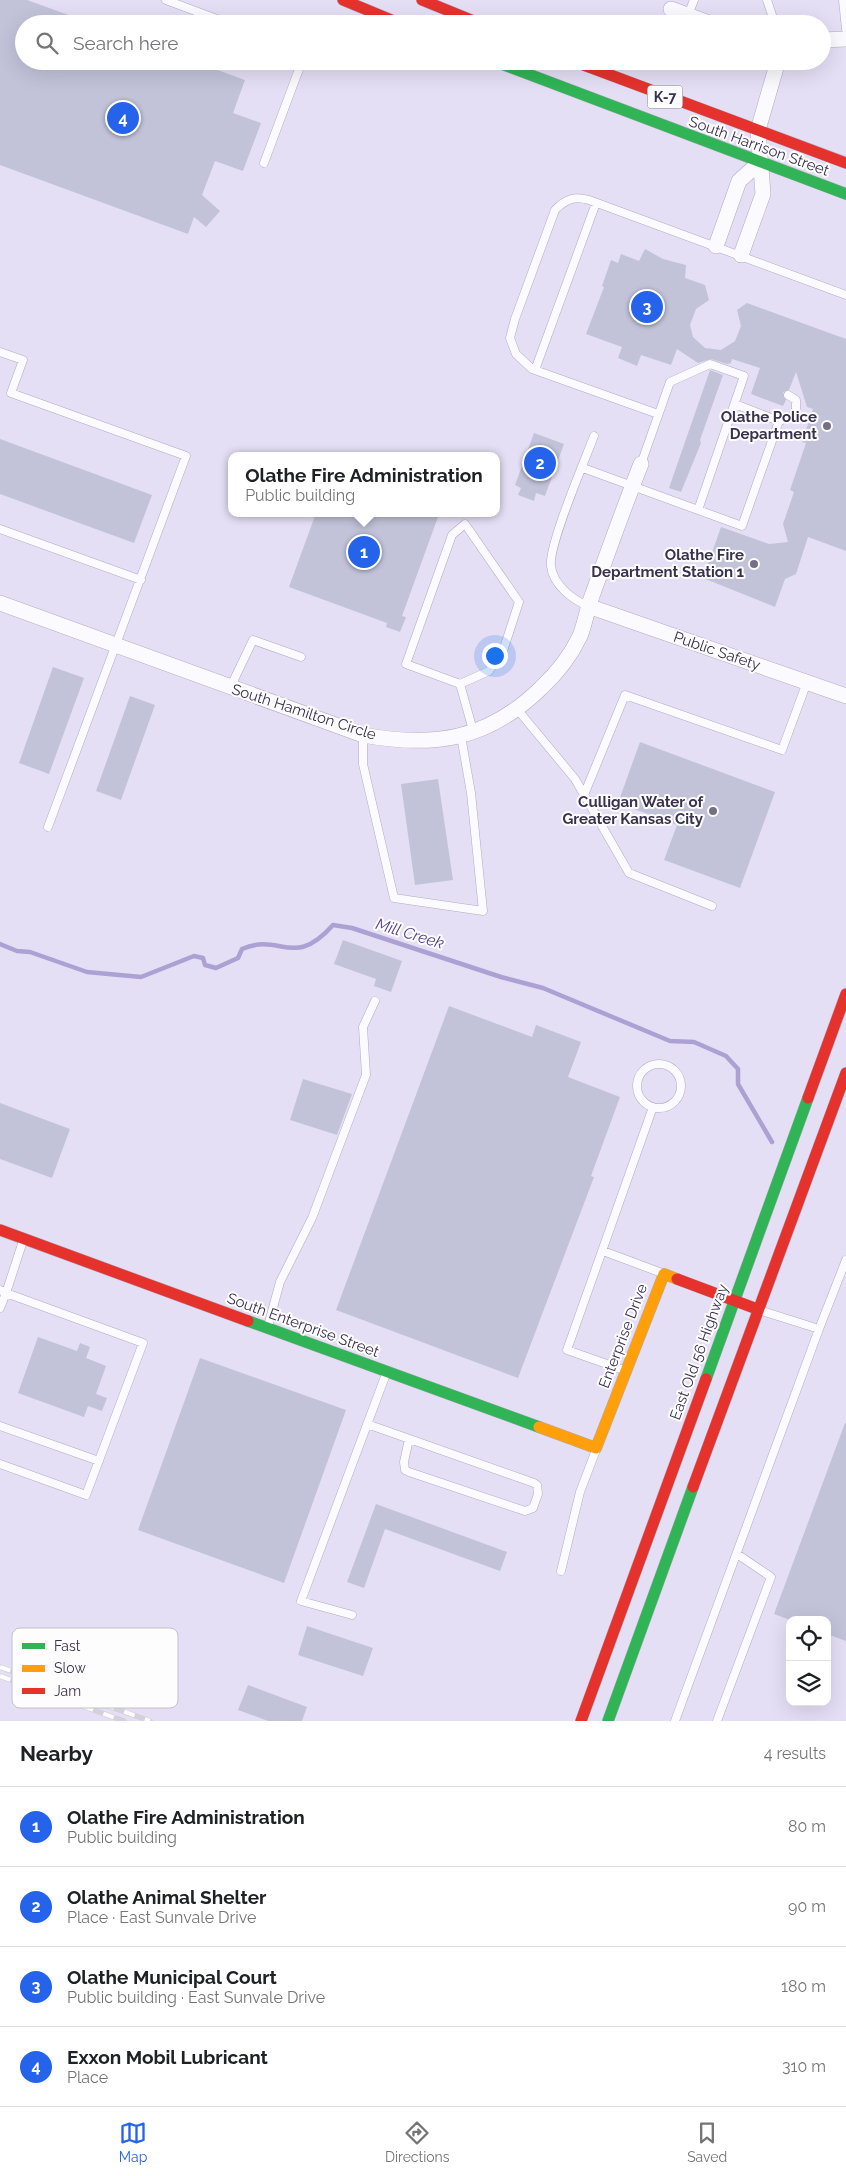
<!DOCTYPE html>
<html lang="en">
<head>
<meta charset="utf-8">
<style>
	body { margin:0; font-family:Raleway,sans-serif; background:#f2f2f2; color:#202124 }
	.controls { position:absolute; right:15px; bottom:15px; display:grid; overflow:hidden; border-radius:10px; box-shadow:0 5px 20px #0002 }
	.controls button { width:45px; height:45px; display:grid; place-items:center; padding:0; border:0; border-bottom:1px solid #e0e0e0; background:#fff; color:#202124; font:25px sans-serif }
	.you { position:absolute; left:494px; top:655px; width:18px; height:18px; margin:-12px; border:4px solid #fff; border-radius:50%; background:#1a73e8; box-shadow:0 0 0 8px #1a73e833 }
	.badge { display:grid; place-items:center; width:32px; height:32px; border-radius:50%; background:#2563eb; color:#fff; font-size:16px; font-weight:700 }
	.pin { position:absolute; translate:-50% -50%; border:2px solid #fff; box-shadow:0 1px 5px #0006 }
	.popup { position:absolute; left:228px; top:452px; width:272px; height:65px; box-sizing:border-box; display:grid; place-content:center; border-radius:10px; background:#fff; filter:drop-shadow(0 1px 4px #0005); font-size:16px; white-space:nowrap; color:#757577 }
	.popup b { font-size:19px; color:#202124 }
	.popup::after { content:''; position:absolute; left:50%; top:100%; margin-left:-10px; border:10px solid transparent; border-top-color:#fff }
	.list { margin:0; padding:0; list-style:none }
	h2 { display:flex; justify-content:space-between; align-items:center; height:65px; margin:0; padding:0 20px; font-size:21px }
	h2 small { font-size:16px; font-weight:400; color:#757577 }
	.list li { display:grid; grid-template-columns:32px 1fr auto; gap:15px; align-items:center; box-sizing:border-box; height:80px; padding:0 20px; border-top:1px solid #e0e0e0 }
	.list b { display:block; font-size:19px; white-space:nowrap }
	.list p { margin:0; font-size:16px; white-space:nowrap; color:#757577 }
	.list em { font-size:16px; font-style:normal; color:#757577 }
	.icon { flex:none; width:28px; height:28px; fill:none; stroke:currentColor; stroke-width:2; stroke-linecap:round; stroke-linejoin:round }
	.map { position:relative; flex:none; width:846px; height:1721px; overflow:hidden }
	.search { position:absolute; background:#fff; box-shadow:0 5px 20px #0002; left:15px; right:15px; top:15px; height:55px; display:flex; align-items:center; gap:12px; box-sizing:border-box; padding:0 18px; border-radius:28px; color:#757577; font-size:19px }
	.sheet { height:385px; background:#fff }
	nav { display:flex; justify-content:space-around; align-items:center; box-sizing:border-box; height:70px; border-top:1px solid #e0e0e0; background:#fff; font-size:14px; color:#757577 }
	nav a { display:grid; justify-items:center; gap:2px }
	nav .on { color:#2563eb }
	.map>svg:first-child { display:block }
</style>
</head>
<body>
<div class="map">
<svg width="846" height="1721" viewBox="0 0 846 1721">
	<rect width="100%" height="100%" fill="#e4dff5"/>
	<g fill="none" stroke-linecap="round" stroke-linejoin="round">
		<path stroke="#ada1d4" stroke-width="4.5" d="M0,944L17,951L30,952L87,972L141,977L194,956L203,958L205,965L216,968L238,958L242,949C281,932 293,970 333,925L352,928L501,977L543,988L670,1041L694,1042L726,1056L738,1069V1084L772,1142"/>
	</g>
	<path fill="#c2c3d9" d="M0,0H27L88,22L24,24V61H193L245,80L233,113L261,123L243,171L215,161L202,195L220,211L206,227L194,217L188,234L0,165Z
		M645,249L663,259L686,265L685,278L705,285L709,300L696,309L690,325L693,337L705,348L721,350L735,341L741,326L737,310L747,303L846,339V551L808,537L796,574L785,579L775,607L703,578L721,527L769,544L788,542L783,524L794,492L790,490L806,443L802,442L813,409L807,407L796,372L789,390L783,392L786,400L783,406L751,394L760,368L732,359L731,363L727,364L711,359L698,363L677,349L671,365L641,355L637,366L618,358L622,347L586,334L604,287L602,286L611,260L618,263L621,254L639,261Z
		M710,370L723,375L700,440L701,443L681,492L669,488Z
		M534,433L564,444L545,496L536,493L534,501L518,495L521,488L515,485Z
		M0,439L152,495L134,543L0,494Z
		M316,513H428L438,517L402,616L406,617L400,632L386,627L387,623L289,587Z
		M53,667L84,678L49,774L19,763Z
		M130,696L155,705L121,800L96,791Z
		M640,742L775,792L740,888L664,860L677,825L618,803Z
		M438,779L453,880L415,885L401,784Z
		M343,940L402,961L391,992L374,986L376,979L334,964Z
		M449,1006L532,1037L536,1025L581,1042L568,1077L620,1097L591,1176L594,1177L518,1378L336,1310Z
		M303,1079L352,1094L337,1135L290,1120Z
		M0,1103L70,1129L52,1178L0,1159Z
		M38,1337L77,1351L80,1343L90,1347L86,1358L106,1366L96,1394L107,1398L102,1411L88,1406L84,1417L18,1393Z
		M200,1358L346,1410L284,1583L138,1530Z
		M845,1423H846V1641L827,1634V1620H790L774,1614Z
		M376,1504L507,1552L500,1571L385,1529L364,1588L347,1582Z
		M307,1626L373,1648L363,1676L298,1655Z
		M248,1685L307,1707L302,1721H268L238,1710Z"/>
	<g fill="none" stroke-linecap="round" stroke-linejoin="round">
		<defs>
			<path id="lane" d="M166,0L230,24
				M767,0L775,24
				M843,0L846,29
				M688,15L694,0
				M264,163L302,61
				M0,352L23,360L11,393L186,456L48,827
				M535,370L596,203
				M735,404L779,421
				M658,414L532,369L516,354L510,338L515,319L555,210C566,199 574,196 589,200L846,295
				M641,464L670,382L710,364L744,376L698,510
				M583,468L742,526L779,421L792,417L796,409V400L788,395
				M0,529L141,580
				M588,606C573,600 553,585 551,566C548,546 585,460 594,436
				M460,684L406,664L452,535L465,524L519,602L503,651L489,671L460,684L474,734
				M230,688L253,640L301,657
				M517,709L575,779L629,873L712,906
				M363,735V764L394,898L483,911L471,793L461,736
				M584,795L625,695L782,750L807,682
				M637 1086a22 22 0 1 1 44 0a22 22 0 1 1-44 0Z
				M603,1251L662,1273
				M0,1290L6,1293L23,1241
				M0,1308L6,1293L143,1343L86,1495L0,1464
				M759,1310L819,1329L846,1260
				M268,1326L280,1282L312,1218L366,1075L363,1027L375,1001
				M624,1370L567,1350L653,1107
				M367,1424L534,1483L537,1485L538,1494L533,1508L525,1511L409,1472L405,1470L404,1462L409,1439
				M0,1426L99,1461
				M561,1571L580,1492L596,1450
				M352,1615L301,1601L386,1374
				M675,1721L819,1329
				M717,1721L771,1577L737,1554"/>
			<path id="street" d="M671,9L712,24
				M822,40L846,39
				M716,246L739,181L760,162
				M741,255L763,194L758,130L778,61
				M0,603L363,735C434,748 488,740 541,688C556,674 571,655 580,636C585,624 587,609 592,596C608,552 624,507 641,464
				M588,606L846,696"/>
			<path id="fast" d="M494,61L846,194
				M248,1321L539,1427
				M706,1379L808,1098
				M608,1721L693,1487"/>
			<path id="slow" d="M539,1427L596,1448L664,1274L677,1279"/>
			<path id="jam" d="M343,0L401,24
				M422,0L481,24
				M573,61L846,163
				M808,1098L846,994
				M0,1230L248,1321
				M677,1279L757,1309
				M693,1487L846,1073
				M581,1721L706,1379"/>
		</defs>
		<use href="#lane" stroke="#b0abc1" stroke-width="9"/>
		<use href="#street" stroke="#b0abc1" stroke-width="16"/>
		<use href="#fast" stroke="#b0abc1" stroke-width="12"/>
		<use href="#slow" stroke="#b0abc1" stroke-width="12"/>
		<use href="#jam" stroke="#b0abc1" stroke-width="12"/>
		<use href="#lane" stroke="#fbfafe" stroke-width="8"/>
		<use href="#street" stroke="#fbfafe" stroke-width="15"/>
		<use href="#fast" stroke="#30b455" stroke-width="11"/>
		<use href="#slow" stroke="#ff9f0a" stroke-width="11"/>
		<use href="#jam" stroke="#e5322d" stroke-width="11"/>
		<defs>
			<path id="rail" d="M0,1667L150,1721
				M0,1676L124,1721"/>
		</defs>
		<use href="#rail" stroke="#d3d1d9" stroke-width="5.5"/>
		<use href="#rail" stroke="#fdfdfd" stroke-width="4" stroke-dasharray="11" stroke-linecap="butt"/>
	</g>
	<g fill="#756f88" stroke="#fdfdfd" stroke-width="2">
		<circle cx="827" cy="426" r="5"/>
		<circle cx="754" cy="564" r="5"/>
		<circle cx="713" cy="811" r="5"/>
	</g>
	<g text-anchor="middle" stroke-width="4" stroke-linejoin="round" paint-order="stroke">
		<rect fill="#fdfdfd" stroke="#746f82" stroke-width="1" x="647.5" y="85.5" width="35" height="23" rx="4"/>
		<g font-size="14" font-weight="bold" fill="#39324d">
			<text x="665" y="102">K-7</text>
		</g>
		<g font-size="15" fill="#39324d" stroke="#fdfdfd">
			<text transform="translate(759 146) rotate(20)" y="5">South Harrison Street</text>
			<text transform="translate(717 651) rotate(19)" y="5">Public Safety</text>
			<text transform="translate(304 712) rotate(18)" y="5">South Hamilton Circle</text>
			<text transform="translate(303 1325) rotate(20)" y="5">South Enterprise Street</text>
			<text transform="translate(623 1336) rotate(-69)" y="5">Enterprise Drive</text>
			<text transform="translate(699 1352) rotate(-70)" y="5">East Old 56 Highway</text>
		</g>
		<g font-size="15" font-weight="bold" fill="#39324d" stroke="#fdfdfd" text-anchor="end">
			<text x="817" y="422">Olathe Police<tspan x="817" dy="17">Department</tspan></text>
			<text x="744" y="560">Olathe Fire<tspan x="744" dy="17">Department Station 1</tspan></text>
			<text x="703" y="807">Culligan Water of<tspan x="703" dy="17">Greater Kansas City</tspan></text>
		</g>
		<g font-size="16" font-style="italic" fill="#563e8b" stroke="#fdfdfd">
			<text transform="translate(410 933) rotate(17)" y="6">Mill Creek</text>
		</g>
	</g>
	<rect x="12" y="1628" width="166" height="80" rx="8" fill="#fdfdfd" stroke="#c2c0c8" stroke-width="1"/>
	<rect x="22" y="1643" width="23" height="6" fill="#30b455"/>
	<rect x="22" y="1665" width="23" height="7" fill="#ff9f0a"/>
	<rect x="22" y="1688" width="23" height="6" fill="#e5322d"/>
	<g font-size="14" fill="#39324d">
		<text x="54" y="1651">Fast</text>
		<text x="54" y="1673">Slow</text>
		<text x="54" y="1696">Jam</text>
	</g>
</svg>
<div class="controls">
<button><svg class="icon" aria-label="locate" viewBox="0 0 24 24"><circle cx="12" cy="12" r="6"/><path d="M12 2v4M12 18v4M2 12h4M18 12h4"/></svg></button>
<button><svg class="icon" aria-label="layers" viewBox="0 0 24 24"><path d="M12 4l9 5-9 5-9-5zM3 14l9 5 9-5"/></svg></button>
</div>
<div class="you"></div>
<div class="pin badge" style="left:364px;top:552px">1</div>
<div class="popup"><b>Olathe Fire Administration</b>Public building</div>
<div class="pin badge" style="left:540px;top:463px">2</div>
<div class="pin badge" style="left:647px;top:307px">3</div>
<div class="pin badge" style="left:123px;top:118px">4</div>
<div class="search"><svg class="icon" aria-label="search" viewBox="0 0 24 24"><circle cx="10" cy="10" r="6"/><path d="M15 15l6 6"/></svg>Search here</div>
</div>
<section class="sheet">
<h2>Nearby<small>4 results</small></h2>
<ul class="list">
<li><span class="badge">1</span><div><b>Olathe Fire Administration</b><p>Public building</p></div><em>80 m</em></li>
<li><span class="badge">2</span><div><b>Olathe Animal Shelter</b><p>Place · East Sunvale Drive</p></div><em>90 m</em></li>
<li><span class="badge">3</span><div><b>Olathe Municipal Court</b><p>Public building · East Sunvale Drive</p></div><em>180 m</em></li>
<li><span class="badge">4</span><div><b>Exxon Mobil Lubricant</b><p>Place</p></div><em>310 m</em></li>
</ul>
</section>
<nav>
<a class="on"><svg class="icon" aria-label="map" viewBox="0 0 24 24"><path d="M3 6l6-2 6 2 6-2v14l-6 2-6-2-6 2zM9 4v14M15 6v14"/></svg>Map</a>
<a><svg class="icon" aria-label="directions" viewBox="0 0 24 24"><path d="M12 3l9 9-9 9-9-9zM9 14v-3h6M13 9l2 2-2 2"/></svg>Directions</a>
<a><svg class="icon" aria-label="saved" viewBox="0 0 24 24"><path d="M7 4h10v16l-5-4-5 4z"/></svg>Saved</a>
</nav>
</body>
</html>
